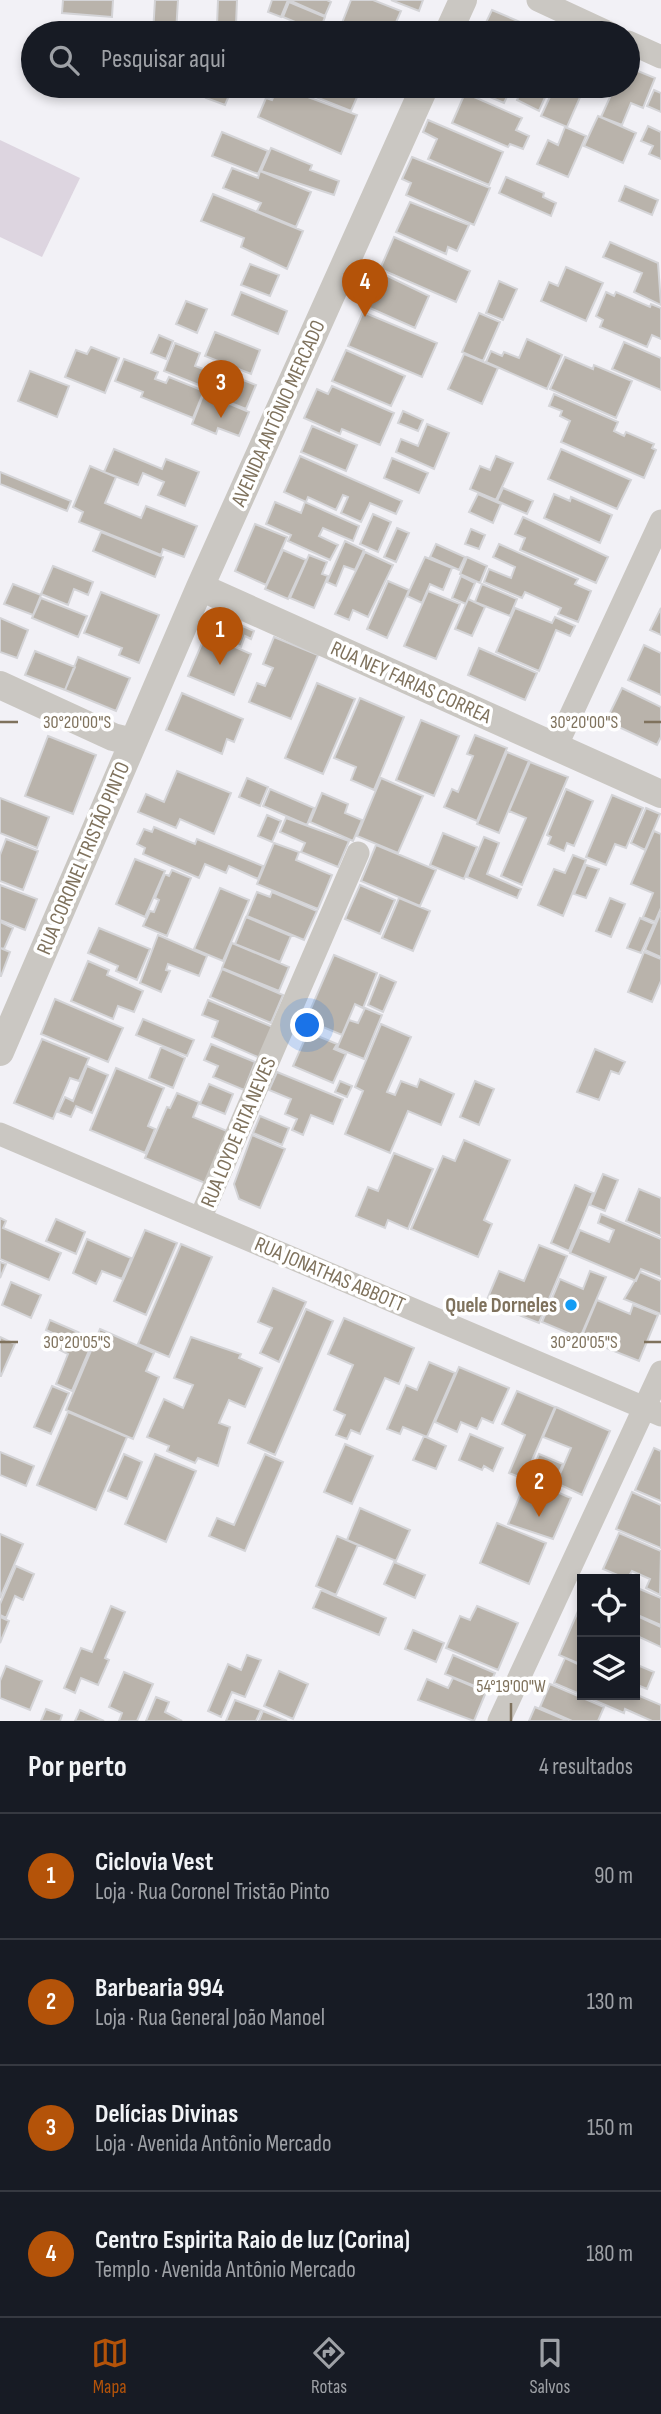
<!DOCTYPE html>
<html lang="pt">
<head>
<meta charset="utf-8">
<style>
	body { margin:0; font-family:"Sofia Sans Condensed",sans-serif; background:#20242c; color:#f1f3f6 }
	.controls { position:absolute; right:21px; bottom:21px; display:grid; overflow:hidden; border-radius:0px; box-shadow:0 4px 10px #0003 }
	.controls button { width:63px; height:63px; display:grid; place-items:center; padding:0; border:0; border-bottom:2px solid #363941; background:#171b24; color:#f1f3f6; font:35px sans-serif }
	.you { position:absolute; left:308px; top:1026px; width:24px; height:24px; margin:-18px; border:5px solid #fff; border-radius:50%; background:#1a73e8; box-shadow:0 0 0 10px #1a73e833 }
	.badge { display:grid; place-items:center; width:46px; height:46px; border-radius:50%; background:#b45309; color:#fff; font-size:23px; font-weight:700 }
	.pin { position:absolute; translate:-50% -58px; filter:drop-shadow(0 2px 4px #0008) }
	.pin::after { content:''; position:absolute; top:37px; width:24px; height:21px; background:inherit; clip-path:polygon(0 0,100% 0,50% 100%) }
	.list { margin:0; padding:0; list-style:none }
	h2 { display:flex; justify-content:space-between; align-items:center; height:91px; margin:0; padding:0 28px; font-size:30px }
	h2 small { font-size:23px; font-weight:400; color:#9ea1a6 }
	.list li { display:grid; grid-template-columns:46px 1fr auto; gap:21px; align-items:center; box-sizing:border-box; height:126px; padding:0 28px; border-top:2px solid #363941 }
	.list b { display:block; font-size:26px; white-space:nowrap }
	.list p { margin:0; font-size:23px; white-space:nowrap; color:#9ea1a6 }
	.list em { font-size:23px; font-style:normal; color:#9ea1a6 }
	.icon { flex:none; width:38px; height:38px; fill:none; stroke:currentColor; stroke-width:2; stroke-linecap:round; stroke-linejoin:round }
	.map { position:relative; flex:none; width:661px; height:1721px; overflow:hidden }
	.search { position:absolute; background:#171b24; box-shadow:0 4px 10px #0003; left:21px; right:21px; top:21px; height:77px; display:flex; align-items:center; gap:18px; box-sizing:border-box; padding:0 24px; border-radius:38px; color:#9ea1a6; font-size:26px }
	.sheet { height:595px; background:#171b24 }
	nav { display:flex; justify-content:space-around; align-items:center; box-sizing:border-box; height:98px; border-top:2px solid #363941; background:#171b24; font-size:19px; color:#9ea1a6 }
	nav a { display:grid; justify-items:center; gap:4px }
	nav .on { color:#b45309 }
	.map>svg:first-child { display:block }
</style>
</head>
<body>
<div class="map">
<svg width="661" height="1721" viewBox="0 0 661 1721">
	<rect width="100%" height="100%" fill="#f2f1f6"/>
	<path fill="#ddd5e0" d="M0,140L80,178L42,257L0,237Z"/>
	<path fill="#b9b3ab" stroke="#d4d4d7" stroke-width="2" d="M63,0H113L112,17L62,13Z
		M155,0H178L176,33H153Z
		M218,0H237L236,25H217Z
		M272,0H288L281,17L268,12Z
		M289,0H327L331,2L325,16Z
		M351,0H373L401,11L394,27L403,30L402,33H366L342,23Z
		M391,0H423L419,11Z
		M289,2L325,17L319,32L283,17Z
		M492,10L539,30L538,33H481Z
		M337,25L358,33H334Z
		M628,67L655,78L643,108L631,103L622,125L601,117L615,86H628Z
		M158,86H206V96L158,94Z
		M211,86H233L225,105L206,98Z
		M278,86L357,115L341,154L258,117L266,98L272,100Z
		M288,86H380L376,97L360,90L351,111Z
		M464,86H512L504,103Z
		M523,86H550L539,111L517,100Z
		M555,86H585L567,127L541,116Z
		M654,90L661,93V112L647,106Z
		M465,93L522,118L516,130L529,136L523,149L510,144L508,147L452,123Z
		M598,116L636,133L623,163L584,146Z
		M428,120L503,152L489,185L428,159L437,139L423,132Z
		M648,126L661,132V159L649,154L653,146L641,141Z
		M565,127L586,136L568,177L537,164L548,140L558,145Z
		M222,132L268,151L258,174L212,156Z
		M271,148L312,165L310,170L339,181L334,195L261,171Z
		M412,157L490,188L474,225L406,195L411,183L402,179Z
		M232,168L258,178L260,171L311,192L296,227L257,211L261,203L223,188Z
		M506,177L544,193L543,197L556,203L551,216L499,193Z
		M625,186L658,200L652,215L619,201Z
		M213,194L303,231L287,269L241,247L244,238L201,221Z
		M410,202L469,225L457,251L448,247L446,254L396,232Z
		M394,237L470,271L456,302L380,269Z
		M610,242L658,263L661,305L634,292L642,273L603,257Z
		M250,264L279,275L270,296L241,285Z
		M365,265L429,296L415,328L363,305L372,284L360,279Z
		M566,267L603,283L586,321L541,301L549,282L558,286Z
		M499,281L517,289L503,320L486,313Z
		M241,292L287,311L278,334L232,315Z
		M606,292L614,296L616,292L650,307L651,304L661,308V339L652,335L647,347L600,327L603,320L596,316Z
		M186,301L207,309L197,333L176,324Z
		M363,312L437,343L422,377L348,346Z
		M479,313L500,322L483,361L462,352Z
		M215,332L260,350L251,374L205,356Z
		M159,335L173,341L166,359L151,353Z
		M527,339L562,355L547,389L486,362L491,351L502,356L504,352L519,358Z
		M624,342L661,358V390L612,369Z
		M175,343L200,353L195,366L212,372L206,388L164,371Z
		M91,347L119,358L105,393L65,377L76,350L87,354Z
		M346,350L405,376L391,406L332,381Z
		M464,354L498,368L482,404L448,389Z
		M565,357L593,369L594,365L632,381L616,418L550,389Z
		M124,359L158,372L155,379L166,383L169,377L204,391L193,418L141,397L143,392L115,381Z
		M218,370L256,385L246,409L208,394Z
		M30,371L69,386L57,417L18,401Z
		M332,386L394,413L380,445L342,429L340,434L304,418L317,389L328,394Z
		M204,393L249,412L239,436L218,428L216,434L192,424Z
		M554,394L618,422L614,431L624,436L626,432L654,444L652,448L656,450L644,478L561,442L570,421L560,416L562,411L549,406Z
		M403,411L423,420L418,431L398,423Z
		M427,424L449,433L434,469L396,452L401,439L418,446Z
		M312,426L357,445L346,471L301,452Z
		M114,449L162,469L166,459L199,472L185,506L158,495L164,482L143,473L138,485L104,472Z
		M561,449L631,480L617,509L548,479Z
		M300,456L402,501L396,514L370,503L361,522L341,513L348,497L343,495L336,510L308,497L306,502L284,492Z
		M496,456L513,463L496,500L470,489L480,466L490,470Z
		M392,458L428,473L419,493L384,478Z
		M90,466L116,477L105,503L141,518L146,506L197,526L184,557L163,549L161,555L79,522L83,512L73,507Z
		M0,472L71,501L67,511L0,484Z
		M503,488L533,501L527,514L497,501Z
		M478,494L501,504L493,523L469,512Z
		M554,494L570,501L571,497L612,515L600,543L544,518Z
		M275,502L301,513L305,502L359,526L353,541L323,528L319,536L338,545L330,560L288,541L291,535L266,524Z
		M373,514L391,522L378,552L360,544Z
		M523,517L608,557L596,583L520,550L525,538L515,534Z
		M255,524L287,537L266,585L235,571Z
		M397,528L409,533L396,562L384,557Z
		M471,529L485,535L479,549L465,544Z
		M101,532L163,557L155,577L93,551Z
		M345,541L364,550L355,570L344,566L336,586L327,582Z
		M436,544L465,557L459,570L430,557Z
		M499,544L578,579L575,584L591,591L578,622L558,614L561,608L525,592L522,598L484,582L489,569L511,578L515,567L493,557Z
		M283,550L306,560L288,599L265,589Z
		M365,552L393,565L368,617L353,610L349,620L335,614Z
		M309,555L327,562L322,574L328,576L314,608L290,598Z
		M425,557L452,568L443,590L430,584L422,603L407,596Z
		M467,557L487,566L480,583L460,574Z
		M53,566L93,582L88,595L74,589L68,605L41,594Z
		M461,576L475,583L466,604L452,598Z
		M388,581L409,590L387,638L367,629Z
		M13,584L41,595L33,615L4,604Z
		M482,584L517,599L510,616L475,602Z
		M428,591L460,604L436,659L404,646Z
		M101,592L159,615L139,663L119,655L122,648L84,633Z
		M41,598L87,616L78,637L32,618Z
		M468,599L485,607L472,636L455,629Z
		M515,608L552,623L555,617L575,626L570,636L556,630L539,671L496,652Z
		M661,608V635L650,630Z
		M218,615L254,631L251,639L245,636L241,647L210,634Z
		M0,618L28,630L17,658L0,652Z
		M206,634L251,654L234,695L188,676Z
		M274,637L318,655L291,719L249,702L257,683L265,686L273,668L263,664Z
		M644,645L661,653V695L628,680Z
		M479,648L537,673L525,700L468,675Z
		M35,651L75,667L65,690L25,675Z
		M78,657L130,678L116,711L65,690Z
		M317,683L355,699L323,774L285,758Z
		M622,688L661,707V737L657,745L606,721Z
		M182,693L243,719L234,742L227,739L222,754L166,730Z
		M360,698L404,717L374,790L351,780L356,767L334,758Z
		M421,720L459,736L434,796L396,780Z
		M475,735L507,748L477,821L444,807L452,789L458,792L473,756L467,754Z
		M48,736L96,755L73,814L25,796Z
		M507,752L529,761L499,833L477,824Z
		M530,762L568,777L522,885L501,876L526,818L509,811Z
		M177,771L231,793L214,834L180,819L176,828L138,812L146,794L164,802Z
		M247,778L268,787L260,806L239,797Z
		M381,778L423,796L398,853L357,836Z
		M270,789L314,808L307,825L263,806Z
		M566,789L593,801L574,846L567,843L564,851L548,844L551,837L547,835Z
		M322,793L348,804L345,813L362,820L353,841L310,822Z
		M612,795L643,808L626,848L615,844L606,865L586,857Z
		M0,798L49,817L37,848L0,833Z
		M646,808L660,814L645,850L631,843Z
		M267,815L281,821L272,842L258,836Z
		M286,818L349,841L338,867L301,852L305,843L280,832Z
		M154,827L195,844L197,839L263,866L258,879L229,866L226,873L205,864L199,878L143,854L145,848L137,844L144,829L152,832Z
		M654,831L661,834V908L655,922L643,917L653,893L631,884Z
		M443,833L477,847L464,879L430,865Z
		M484,837L499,843L487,874L521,889L517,898L467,877Z
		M6,839L38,851L23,890L0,881V855Z
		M274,843L299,852L296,860L332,875L318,909L257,884Z
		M376,845L436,870L420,906L361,881Z
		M573,855L586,860L563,916L538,905L554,869L565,873Z
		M135,859L165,871L145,917L116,904Z
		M586,865L599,869L586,898L574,894Z
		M172,870L191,878L167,936L143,926L150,911L154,912L159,900L155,898L165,874L169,876Z
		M0,885L37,899L25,930L0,920Z
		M360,885L395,900L380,934L345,919Z
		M220,888L249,900L223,961L194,949Z
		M257,892L270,897L272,892L317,911L304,940L247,916Z
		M399,898L430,911L413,951L382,938Z
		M610,898L625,904L611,937L596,931Z
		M661,912V957L645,950Z
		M246,917L291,936L280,962L235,944Z
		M640,918L654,924L641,953L627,948Z
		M0,922L13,928L4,949L0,948Z
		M99,928L150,949L137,980L116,971L118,966L88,953Z
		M158,935L207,956L199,976L168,964L166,970L170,971L161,992L140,983Z
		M232,943L289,967L279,991L222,968Z
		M0,948L10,952L1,976H0Z
		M644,952L661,959V981L652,1002L628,992Z
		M334,955L377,973L363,1008L355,1004L342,1035L306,1020Z
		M88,961L109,970L107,975L143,991L134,1012L118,1006L113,1019L71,1001Z
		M222,969L283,995L271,1023L210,997Z
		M380,975L396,982L383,1012L368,1005Z
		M55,999L123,1028L108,1062L41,1034Z
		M208,1000L273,1027L260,1058L212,1037L218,1021L202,1015Z
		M365,1008L382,1015L364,1059L337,1048L349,1020L358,1023Z
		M143,1019L194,1040L187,1056L136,1035Z
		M381,1024L411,1037L387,1092L395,1095L401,1081L417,1087L420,1079L454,1094L441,1125L408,1111L390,1153L345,1134L363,1091L355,1087Z
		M308,1032L337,1044L334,1049L346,1054L333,1083L293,1066Z
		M42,1039L89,1058L79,1081L70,1078L53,1119L14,1103Z
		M211,1044L255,1062L244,1090L213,1077L218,1066L204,1060Z
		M161,1047L185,1058L173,1088L149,1078Z
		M595,1049L625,1062L619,1074L611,1071L599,1100L577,1092Z
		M87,1066L108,1075L92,1113L76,1106L71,1117L58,1112L65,1097L73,1101Z
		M116,1068L164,1088L148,1126L155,1129L145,1153L90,1130Z
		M277,1072L343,1099L333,1124L311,1115L303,1135L292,1130L297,1119L285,1114L291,1099L269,1090Z
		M340,1081L352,1086L347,1097L335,1092Z
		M475,1081L494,1089L479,1125L460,1117Z
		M209,1084L233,1094L225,1114L200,1104Z
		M177,1093L199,1102L193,1117L227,1131L205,1183L145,1158L167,1107L170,1108Z
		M260,1116L289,1128L282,1145L253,1133Z
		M252,1135L285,1149L260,1208L239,1199L234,1184Z
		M464,1140L510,1160L484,1220L492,1224L478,1257L411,1229L443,1156L455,1161Z
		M394,1153L433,1169L408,1229L388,1220L385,1228L356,1216L368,1187L378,1191Z
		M603,1174L618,1180L605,1211L590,1205Z
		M575,1185L593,1193L569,1251L551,1243Z
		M639,1189L661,1198V1236L626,1221Z
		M601,1214L661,1239V1277L641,1269L636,1281L570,1253L580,1230L609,1242L614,1230L598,1223Z
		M0,1218L6,1221L3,1228L61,1253L49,1280L0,1259Z
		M56,1219L85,1232L76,1254L46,1241Z
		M145,1230L177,1243L146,1315L114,1301Z
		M87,1239L131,1258L122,1279L102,1271L96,1284L73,1273Z
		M181,1244L212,1257L169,1357L138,1344Z
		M539,1245L567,1256L539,1323L486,1302L499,1271L524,1281Z
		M0,1262L6,1264L0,1278Z
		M590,1271L606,1277L580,1338L542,1322L560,1279L583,1289Z
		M640,1272L661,1281V1314L624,1299Z
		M11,1282L41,1295L31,1318L2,1305Z
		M273,1288L306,1302L279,1362L260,1353L272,1328L258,1322Z
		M597,1300L630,1314L633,1305L658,1315L639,1361L581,1338Z
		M306,1309L333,1321L275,1455L248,1443Z
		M344,1318L414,1348L399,1384L385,1378L360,1434L351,1430L347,1439L336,1435L345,1415L334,1410L353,1365L328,1354Z
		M50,1320L94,1339L72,1391L56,1384L68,1354L54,1347L59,1336L46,1330Z
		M100,1329L154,1353L146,1371L159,1377L133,1439L66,1410Z
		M0,1337L15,1344L1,1376H0Z
		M191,1337L241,1354L239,1358L262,1368L245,1407L229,1400L219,1423L230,1427L218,1466L198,1458L195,1463L167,1451L169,1446L147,1437L164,1399L183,1408L193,1385L174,1378Z
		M429,1362L455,1373L427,1437L403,1427L400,1434L387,1429L406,1385L417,1390Z
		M459,1367L509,1388L493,1423L482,1418L477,1429L461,1422L457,1432L435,1422Z
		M52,1386L69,1393L51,1434L34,1427Z
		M517,1391L555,1407L524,1479L509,1473L525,1435L502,1424Z
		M556,1407L610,1431L582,1495L556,1483L571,1448L543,1437Z
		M68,1412L127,1437L96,1510L37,1485Z
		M470,1434L503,1448L493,1471L484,1466L482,1470L459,1460Z
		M424,1436L446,1446L436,1469L413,1460Z
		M345,1444L373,1456L352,1504L324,1492Z
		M654,1448L661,1451V1501L635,1490Z
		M0,1452L34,1466L26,1486L0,1475Z
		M124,1454L142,1462L127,1499L108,1491Z
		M155,1454L196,1471L166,1542L125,1524Z
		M265,1454L283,1462L245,1551L209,1536L217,1518L234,1525Z
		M539,1454L563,1464L552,1488L529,1479Z
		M525,1483L541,1490L543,1486L571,1498L553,1539L508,1524Z
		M632,1492L661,1505V1548L616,1529Z
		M360,1508L410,1530L396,1561L347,1540Z
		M497,1523L546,1543L529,1584L480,1563Z
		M619,1533L661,1551L660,1595L646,1588L650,1579L632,1571L627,1579L603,1569Z
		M0,1534L23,1544L0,1598Z
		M337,1536L358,1545L336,1595L316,1586Z
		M394,1562L425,1575L415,1598L384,1584Z
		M16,1566L34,1574L23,1600L15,1596L6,1618L0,1615V1604Z
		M635,1587L661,1598V1625L635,1614Z
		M321,1590L386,1618L379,1635L313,1608Z
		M582,1602V1665L559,1655Z
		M111,1606L125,1612L105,1658L109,1660L98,1685L81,1678L75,1693L64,1688L81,1648L92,1652Z
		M477,1606L518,1623L498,1670L446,1648L460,1616L470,1620Z
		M635,1615L661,1627V1647L635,1635Z
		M0,1617L9,1621L0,1643Z
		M413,1630L444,1643L436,1662L405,1649Z
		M247,1655L261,1660L245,1697L232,1692L221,1717L208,1711L228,1664L241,1670Z
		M453,1655L495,1673L487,1691L445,1674Z
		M565,1658L582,1666V1695L635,1694L661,1705V1721H652L625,1709L624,1713L554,1683Z
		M635,1664L654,1672L647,1689L635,1684Z
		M6,1666L42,1681L30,1710L0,1698V1681Z
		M279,1671L308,1684L293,1719L264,1706Z
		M124,1672L153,1684L137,1721H119L122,1713L109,1707Z
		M453,1678L486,1692L474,1721L418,1700L427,1679L448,1688Z
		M550,1684L604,1707L598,1721H572L540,1707Z
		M156,1697L169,1702L165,1712L182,1721H146Z
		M235,1700L261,1710L256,1721H226Z
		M535,1707L568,1721H529Z
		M46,1709L62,1715L60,1721H41Z
		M80,1710L104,1721H75Z
		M263,1711L287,1721H259Z"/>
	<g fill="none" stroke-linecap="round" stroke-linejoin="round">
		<path stroke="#cac7c2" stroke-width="23" d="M538,0L609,33
			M628,42L661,57
			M556,747L661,521
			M0,1134L661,1415
			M200,1219L358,853
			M499,1721L661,1372"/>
		<path stroke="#cac7c2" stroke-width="28" d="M448,33L463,0
			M200,587L661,794
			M0,685L113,737L133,742
			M0,1052L200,587L425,86"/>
	</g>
	<path fill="none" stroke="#7f725d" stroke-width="2.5" d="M0,722H18M644,722H661M0,1342H18M644,1342H661M511,1703V1721"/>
	<circle fill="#139cf4" stroke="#fff" stroke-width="2.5" cx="571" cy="1305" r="7"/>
	<g text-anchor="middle" stroke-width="7" stroke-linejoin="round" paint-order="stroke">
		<g font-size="21" fill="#7f725d" stroke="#fff">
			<text transform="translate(278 413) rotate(-66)" y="7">AVENIDA ANTÔNIO MERCADO</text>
			<text transform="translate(411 682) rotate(24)" y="7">RUA NEY FARIAS CORREA</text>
			<text transform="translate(83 858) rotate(-67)" y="7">RUA CORONEL TRISTÃO PINTO</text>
			<text transform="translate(238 1132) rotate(-67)" y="7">RUA LOYDE RITA NEVES</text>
			<text transform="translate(330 1274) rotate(23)" y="7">RUA JONATHAS ABBOTT</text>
		</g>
		<g font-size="21" font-weight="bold" fill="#7f725d" stroke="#fff" text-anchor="end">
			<text x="557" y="1312">Quele Dorneles</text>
		</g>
	</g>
	<g font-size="18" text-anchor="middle" fill="#7f725d" stroke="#fff" stroke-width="7" stroke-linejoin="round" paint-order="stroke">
		<text x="77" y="728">30°20'00"S</text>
		<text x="584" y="728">30°20'00"S</text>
		<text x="77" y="1348">30°20'05"S</text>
		<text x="584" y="1348">30°20'05"S</text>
		<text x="511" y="1692">54°19'00"W</text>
	</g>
</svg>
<div class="controls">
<button><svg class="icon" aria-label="locate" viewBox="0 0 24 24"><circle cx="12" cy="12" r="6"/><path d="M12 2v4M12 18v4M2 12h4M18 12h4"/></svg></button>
<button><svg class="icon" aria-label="layers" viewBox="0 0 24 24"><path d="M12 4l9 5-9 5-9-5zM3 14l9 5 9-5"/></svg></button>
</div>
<div class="you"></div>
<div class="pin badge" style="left:220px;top:665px">1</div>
<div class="pin badge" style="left:539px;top:1517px">2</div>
<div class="pin badge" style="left:221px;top:418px">3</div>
<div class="pin badge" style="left:365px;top:317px">4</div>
<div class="search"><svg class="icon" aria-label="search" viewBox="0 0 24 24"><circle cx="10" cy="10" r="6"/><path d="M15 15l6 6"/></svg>Pesquisar aqui</div>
</div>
<section class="sheet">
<h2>Por perto<small>4 resultados</small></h2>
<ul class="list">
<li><span class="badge">1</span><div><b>Ciclovia Vest</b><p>Loja · Rua Coronel Tristão Pinto</p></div><em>90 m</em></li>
<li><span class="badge">2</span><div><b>Barbearia 994</b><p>Loja · Rua General João Manoel</p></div><em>130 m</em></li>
<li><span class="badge">3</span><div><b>Delícias Divinas</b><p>Loja · Avenida Antônio Mercado</p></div><em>150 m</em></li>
<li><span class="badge">4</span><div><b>Centro Espirita Raio de luz (Corina)</b><p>Templo · Avenida Antônio Mercado</p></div><em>180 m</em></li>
</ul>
</section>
<nav>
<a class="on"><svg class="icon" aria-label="map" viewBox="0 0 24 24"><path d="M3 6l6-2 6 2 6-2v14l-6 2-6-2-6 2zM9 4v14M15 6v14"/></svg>Mapa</a>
<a><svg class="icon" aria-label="directions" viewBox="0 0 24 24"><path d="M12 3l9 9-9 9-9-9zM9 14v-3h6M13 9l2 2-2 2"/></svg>Rotas</a>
<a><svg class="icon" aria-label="saved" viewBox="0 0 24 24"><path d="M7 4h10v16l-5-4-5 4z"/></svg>Salvos</a>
</nav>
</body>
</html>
